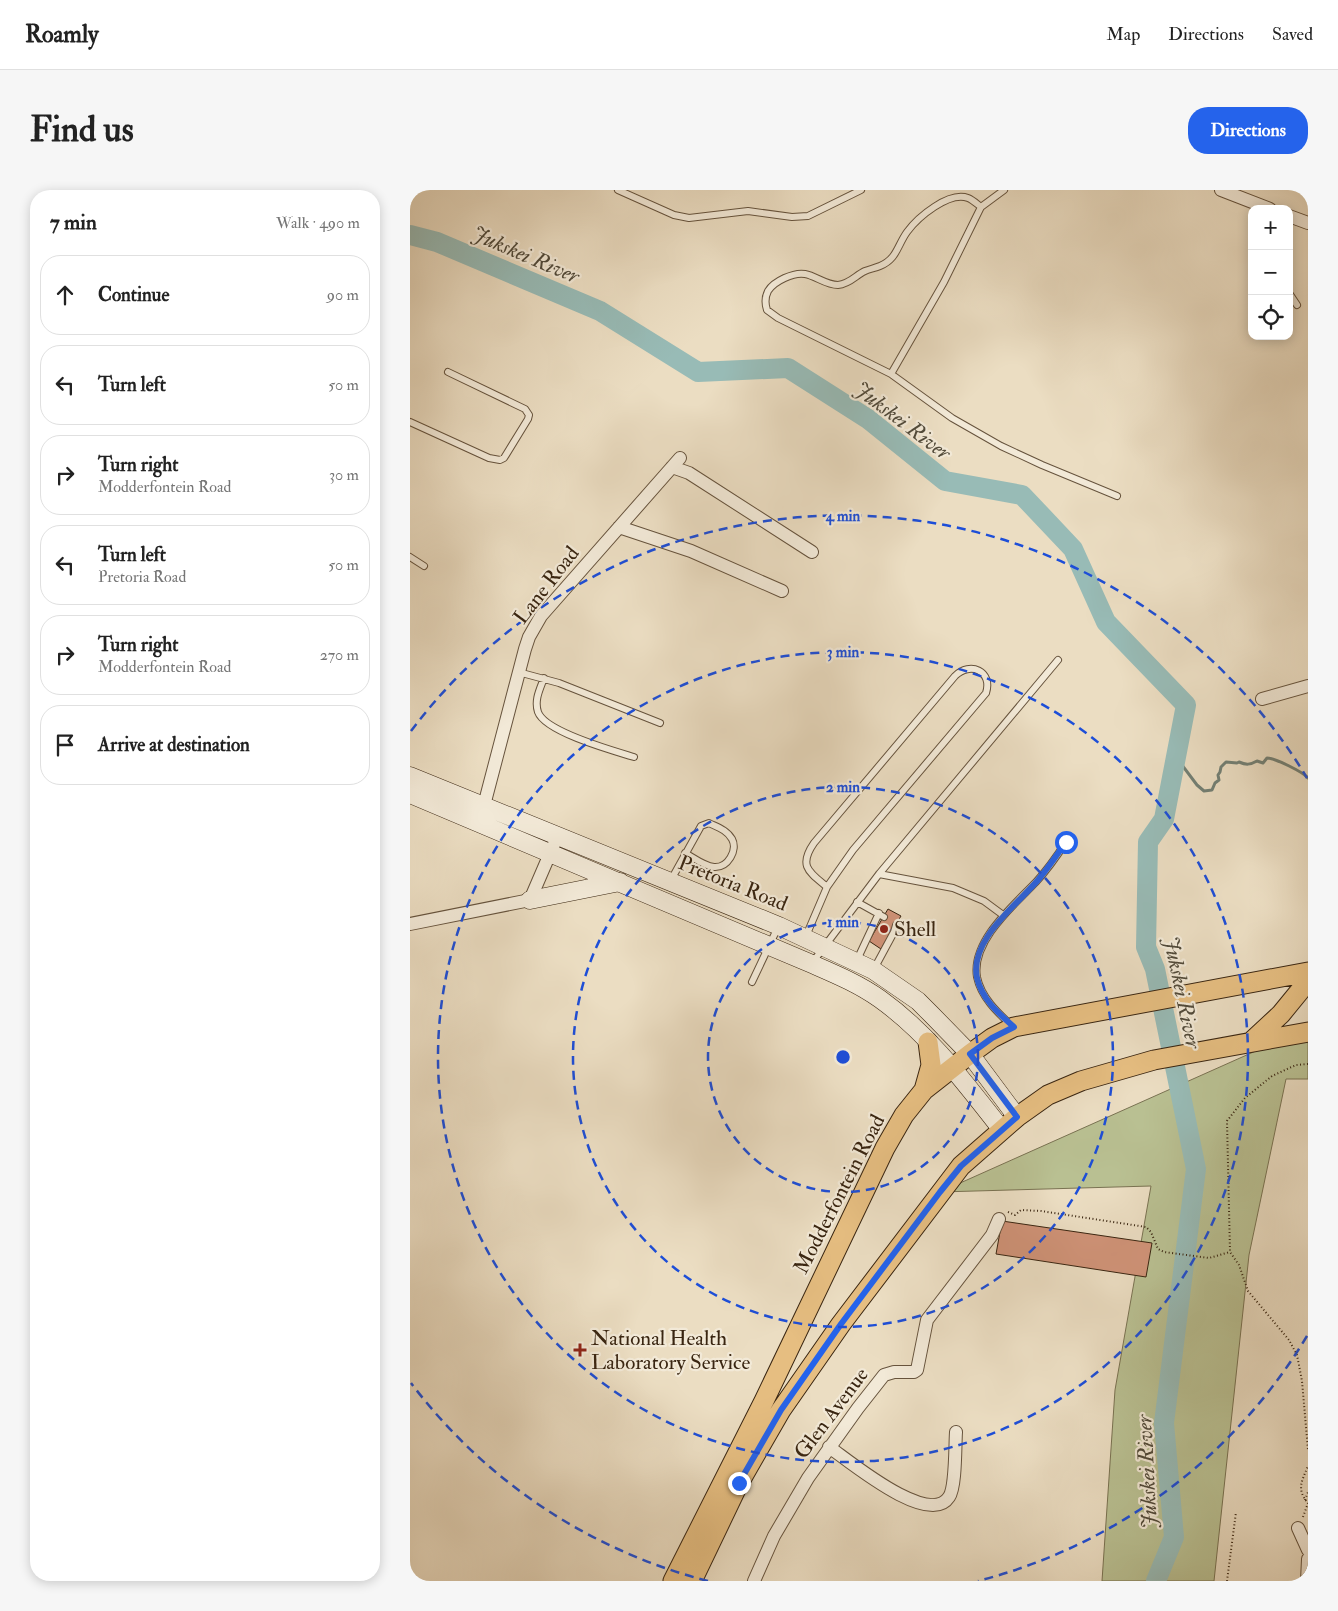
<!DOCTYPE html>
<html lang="en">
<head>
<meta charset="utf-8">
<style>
	body { margin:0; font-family:"IM FELL Double Pica",serif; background:#f6f6f6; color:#222 }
	.controls { position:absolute; right:15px; top:15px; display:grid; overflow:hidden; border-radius:10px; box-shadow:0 2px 12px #0003 }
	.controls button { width:45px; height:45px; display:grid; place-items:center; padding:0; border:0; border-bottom:1px solid #e0e0e0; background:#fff; color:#222; font:25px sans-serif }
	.stop { position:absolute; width:15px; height:15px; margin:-11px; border:4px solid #2563eb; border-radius:50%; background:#fff }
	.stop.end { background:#2563eb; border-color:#fff; box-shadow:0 1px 5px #0008 }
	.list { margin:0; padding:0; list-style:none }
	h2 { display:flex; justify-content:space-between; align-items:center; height:65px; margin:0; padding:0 20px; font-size:21px }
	h2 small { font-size:16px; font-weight:400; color:#767676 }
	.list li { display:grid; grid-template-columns:32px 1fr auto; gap:15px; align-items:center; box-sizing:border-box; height:80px; margin:0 10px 10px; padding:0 10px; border:1px solid #e0e0e0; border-radius:20px }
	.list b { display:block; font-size:19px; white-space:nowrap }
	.list p { margin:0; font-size:16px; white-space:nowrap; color:#767676 }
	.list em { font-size:16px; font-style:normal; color:#767676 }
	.icon { flex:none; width:28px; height:28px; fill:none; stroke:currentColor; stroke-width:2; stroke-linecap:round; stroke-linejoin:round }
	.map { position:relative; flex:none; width:898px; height:1391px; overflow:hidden; border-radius:20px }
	header { display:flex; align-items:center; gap:30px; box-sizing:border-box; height:70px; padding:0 25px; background:#fff; border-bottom:1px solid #e0e0e0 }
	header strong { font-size:24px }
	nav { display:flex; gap:28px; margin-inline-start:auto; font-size:18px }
	.intro { display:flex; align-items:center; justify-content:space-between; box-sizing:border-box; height:120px; padding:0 30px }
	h1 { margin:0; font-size:35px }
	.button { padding:12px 22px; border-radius:20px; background:#2563eb; color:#fff; font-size:18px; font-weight:700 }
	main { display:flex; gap:30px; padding:0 30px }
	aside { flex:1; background:#fff; border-radius:20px; box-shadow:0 2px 12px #0003 }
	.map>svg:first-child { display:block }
</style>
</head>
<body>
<header>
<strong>Roamly</strong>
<nav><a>Map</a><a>Directions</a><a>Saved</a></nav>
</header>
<div class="intro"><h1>Find us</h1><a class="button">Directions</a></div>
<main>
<aside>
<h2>7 min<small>Walk · 490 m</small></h2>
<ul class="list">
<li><svg class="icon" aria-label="ahead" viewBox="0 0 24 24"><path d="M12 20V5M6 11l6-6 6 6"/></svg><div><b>Continue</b></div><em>90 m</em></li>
<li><svg class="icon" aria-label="left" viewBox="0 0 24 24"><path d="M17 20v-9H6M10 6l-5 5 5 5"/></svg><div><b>Turn left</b></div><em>50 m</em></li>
<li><svg class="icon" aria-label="right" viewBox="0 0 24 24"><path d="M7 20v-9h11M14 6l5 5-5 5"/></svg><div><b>Turn right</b><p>Modderfontein Road</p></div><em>30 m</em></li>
<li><svg class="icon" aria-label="left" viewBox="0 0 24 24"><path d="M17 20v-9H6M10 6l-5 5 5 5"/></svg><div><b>Turn left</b><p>Pretoria Road</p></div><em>50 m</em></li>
<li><svg class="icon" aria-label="right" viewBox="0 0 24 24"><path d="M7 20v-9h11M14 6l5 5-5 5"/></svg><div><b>Turn right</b><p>Modderfontein Road</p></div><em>270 m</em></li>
<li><svg class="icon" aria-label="arrive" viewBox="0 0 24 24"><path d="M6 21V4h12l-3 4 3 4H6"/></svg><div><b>Arrive at destination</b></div></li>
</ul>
</aside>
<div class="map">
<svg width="898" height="1391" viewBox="0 0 898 1391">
	<rect width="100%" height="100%" fill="#ebddc2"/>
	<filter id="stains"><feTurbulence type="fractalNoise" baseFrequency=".004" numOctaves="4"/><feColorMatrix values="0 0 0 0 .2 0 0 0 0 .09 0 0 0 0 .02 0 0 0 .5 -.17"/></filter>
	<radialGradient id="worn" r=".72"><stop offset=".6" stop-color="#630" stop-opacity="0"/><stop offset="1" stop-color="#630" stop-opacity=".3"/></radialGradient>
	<path fill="#b9c092" stroke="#797252" d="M877,847L898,849V889H876L839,1065L804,1391H692L705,1200L741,996L530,1002Z"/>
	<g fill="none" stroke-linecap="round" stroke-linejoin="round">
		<path stroke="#727f74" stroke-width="3" d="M766,567L787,595L794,601L802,600L805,593L809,590L808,585L810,582L811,577L816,572L827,573L829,572C836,575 840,575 847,571L853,573L857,568C865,568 893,582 898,588"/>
		<path stroke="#98bbb6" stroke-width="20" d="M0,45L27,52L190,121L288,182L378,178L458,229L535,291L612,305L663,359L696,432L776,515L754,629L738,652L736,757L745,779L786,979L754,1233L764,1347L746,1391"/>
	</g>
	<path fill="#d09378" stroke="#392511" d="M478,719L491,726L471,759L459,751Z
		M592,1031L742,1053L736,1087L586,1064Z"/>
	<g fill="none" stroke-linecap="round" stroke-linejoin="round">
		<defs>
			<path id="service" d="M208,0L264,25L279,28L338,21L382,27L398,26L451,0
				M571,17C567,14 563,10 558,8C539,1 508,27 497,42C487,56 487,69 470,76C465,78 460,79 455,81C446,85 440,94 428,95C416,95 406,86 395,84C384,82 364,91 358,101C355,107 355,114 357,120L368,128L481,184L542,228L591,256L632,275L707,306
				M879,103L887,115
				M481,184L534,92L571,17L594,0
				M0,232L79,268L90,270L94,268L118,229L119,225L115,219L38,182
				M0,367L14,376
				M108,482L149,493L250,533
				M134,488C130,499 124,510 128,522C135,542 204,561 224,567
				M469,684L543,698L574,711L593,725
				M261,690L291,636L299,633C307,637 317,640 322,649C328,660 318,678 304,677C294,676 284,668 275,663
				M447,712L474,727
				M396,746L417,697L443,660L576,503C583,481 560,471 545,486L404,653C388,676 399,682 417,697
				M447,770L469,723
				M402,773L469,684L648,470
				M464,779L484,742L486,735
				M342,792L368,737
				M602,836C587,822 571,807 567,787C561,751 604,715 626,692C637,680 647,666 656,652"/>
			<path id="minor" d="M811,0L860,19
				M879,26L898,33
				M262,277L279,283L402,362
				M209,337L281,361L372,401
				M852,509L898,496
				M72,623L115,459L119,447L131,426L270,268
				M0,734L120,710L148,645
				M419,1257C438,1270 519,1338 539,1307C546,1297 545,1256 546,1242
				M888,1338L898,1360
				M344,1391L364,1346L398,1288L448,1218L474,1185L484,1182H504L507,1180L517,1130L582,1045L589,1029
				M897,1391L898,1369"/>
			<path id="secondary" d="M0,586L369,736L463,780L508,811L521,824L560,864L607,927
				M0,604L402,774C425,784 449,794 470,809C519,844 555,893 592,940
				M120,710L210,692"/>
			<path id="primary" d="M842,851L871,824L898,791
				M514,900L521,875L518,852
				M263,1391L354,1211L475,958L494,925L514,900L560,864L582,848L604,837L898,782
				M282,1391L329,1293L371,1220L431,1134L551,976L607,927L638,905L671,891L744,870L898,842"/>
		</defs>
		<use href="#service" stroke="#66533d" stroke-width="8"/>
		<use href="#minor" stroke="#66533d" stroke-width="14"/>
		<use href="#secondary" stroke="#392511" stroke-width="19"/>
		<use href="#primary" stroke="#392511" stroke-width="21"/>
		<path stroke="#392511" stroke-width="2" stroke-dasharray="1 2.5" stroke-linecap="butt" d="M898,874L886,875L862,886L835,908L817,931L820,1062L829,1075L838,1101L879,1150L887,1165L892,1191L898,1260
			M598,1022L605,1025L611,1020L631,1021L736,1037L741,1042L748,1059L754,1062L799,1068L820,1062
			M895,1310L898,1302
			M893,1327L898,1313C886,1299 892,1291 898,1276
			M817,1391L826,1322"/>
		<use href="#service" stroke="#f2e9d7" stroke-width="6"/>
		<use href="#minor" stroke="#f2e9d7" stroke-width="12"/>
		<use href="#secondary" stroke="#f2e9d7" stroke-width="18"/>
		<use href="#primary" stroke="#e6be81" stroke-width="19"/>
	</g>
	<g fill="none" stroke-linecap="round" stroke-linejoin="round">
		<path stroke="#2563eb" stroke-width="6" d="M329,1293L371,1220L431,1134L530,1002L551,976L607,927L560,864L582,848L604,837C588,823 572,809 567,788C559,750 607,715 628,690C638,678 647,665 656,652"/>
	</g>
	<g fill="none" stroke="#1d4ed8" stroke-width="2.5" stroke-dasharray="9 6">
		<circle cx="433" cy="867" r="135"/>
		<circle cx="433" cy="867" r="270"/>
		<circle cx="433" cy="867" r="405"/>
		<path d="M897 1146A541 541 0 0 1 568 1391M298 1391A541 541 0 0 1 1 1193M1 541A541 541 0 0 1 897 588"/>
	</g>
	<g fill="#8f2418" stroke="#f2e9d7" stroke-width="2">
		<circle cx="474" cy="739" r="5"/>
		<path d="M167.5 1152.5h5v5h5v5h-5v5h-5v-5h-5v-5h5z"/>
	</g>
	<g text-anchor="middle" stroke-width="4.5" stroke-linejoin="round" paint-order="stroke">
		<g font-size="21" fill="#392511" stroke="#f2e9d7">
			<text transform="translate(136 395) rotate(-52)" y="7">Lane Road</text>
			<text transform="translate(323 693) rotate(22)" y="7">Pretoria Road</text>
			<text transform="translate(429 1004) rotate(-63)" y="7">Modderfontein Road</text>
			<text transform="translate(421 1223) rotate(-53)" y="7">Glen Avenue</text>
		</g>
		<g font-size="21" fill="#392511" stroke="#f2e9d7" text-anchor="start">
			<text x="484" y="746">Shell</text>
			<text x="181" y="1155">National Health<tspan x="181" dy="24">Laboratory Service</tspan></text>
		</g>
		<g font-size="22" font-style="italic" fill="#514a3a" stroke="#f2e9d7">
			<text transform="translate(116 64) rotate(23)" y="8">Jukskei River</text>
			<text transform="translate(493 230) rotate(37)" y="8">Jukskei River</text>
			<text transform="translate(773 802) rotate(78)" y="8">Jukskei River</text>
			<text transform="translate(736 1282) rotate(-93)" y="8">Jukskei River</text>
		</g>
	</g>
	<circle cx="433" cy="867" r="8" fill="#1d4ed8" stroke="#f2e9d7" stroke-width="2.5"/>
	<g font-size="15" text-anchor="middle" font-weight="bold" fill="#1d4ed8" stroke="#f2e9d7" stroke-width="4.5" stroke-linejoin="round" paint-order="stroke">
		<text x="433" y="331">4 min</text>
		<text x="433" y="467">3 min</text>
		<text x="433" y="602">2 min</text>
		<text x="433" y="737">1 min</text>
	</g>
	<rect width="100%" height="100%" filter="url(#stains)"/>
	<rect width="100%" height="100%" fill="url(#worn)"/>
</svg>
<div class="controls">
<button>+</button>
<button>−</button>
<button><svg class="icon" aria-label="locate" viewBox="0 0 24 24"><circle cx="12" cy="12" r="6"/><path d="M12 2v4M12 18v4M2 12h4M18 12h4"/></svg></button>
</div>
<div class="stop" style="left:656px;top:652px"></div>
<div class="stop end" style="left:329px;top:1293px"></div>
</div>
</main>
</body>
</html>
